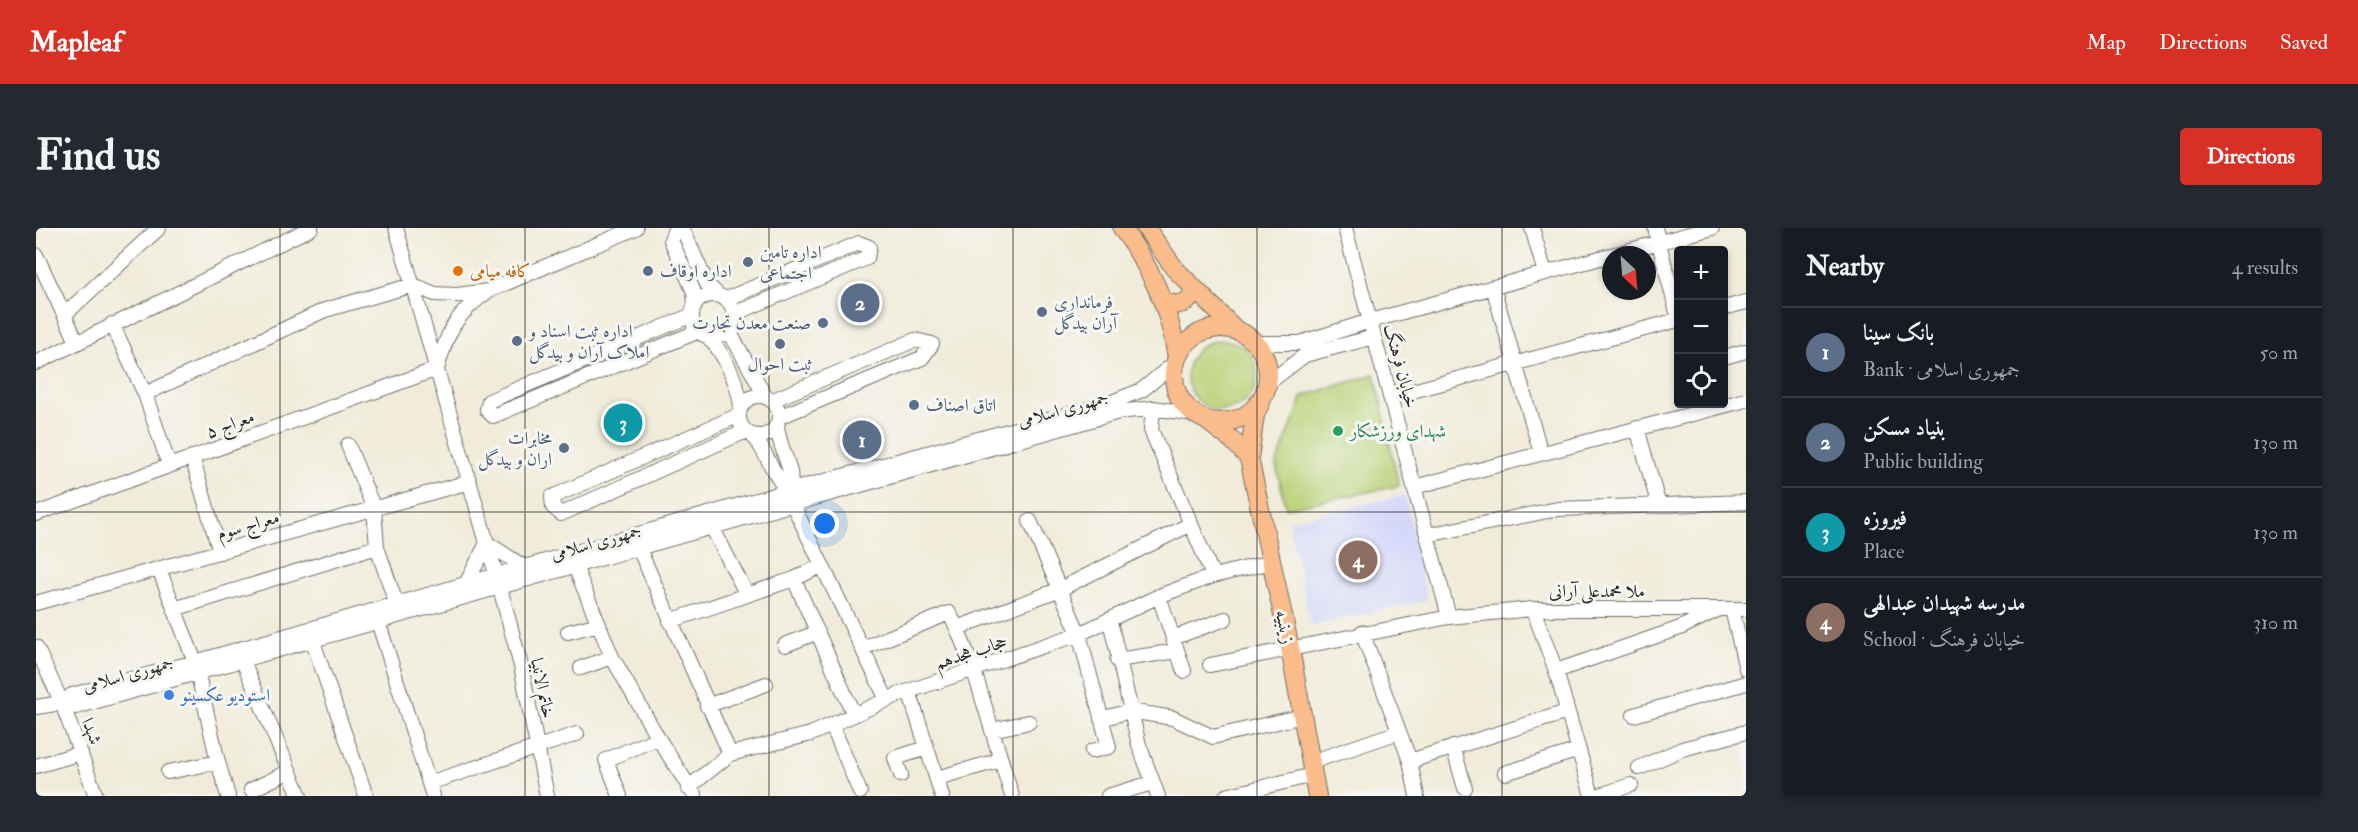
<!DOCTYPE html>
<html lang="en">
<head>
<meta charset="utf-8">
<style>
	body { margin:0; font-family:"IM FELL Double Pica",Amiri,serif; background:#242831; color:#f1f3f6 }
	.controls { position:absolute; right:18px; top:18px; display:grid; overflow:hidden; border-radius:6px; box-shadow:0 3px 9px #0003 }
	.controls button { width:54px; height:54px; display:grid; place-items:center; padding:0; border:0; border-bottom:2px solid #363941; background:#171b24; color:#f1f3f6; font:30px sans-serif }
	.compass { position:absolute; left:1566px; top:18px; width:54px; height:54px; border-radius:50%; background:#171b24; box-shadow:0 3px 9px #0003; rotate:154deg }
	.you { position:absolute; left:789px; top:296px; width:21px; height:21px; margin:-15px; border:4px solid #fff; border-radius:50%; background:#1a73e8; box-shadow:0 0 0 9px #1a73e833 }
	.badge { display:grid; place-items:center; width:39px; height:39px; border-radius:50%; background:#d93025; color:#fff; font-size:20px; font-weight:700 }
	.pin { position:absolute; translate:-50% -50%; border:3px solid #fff; box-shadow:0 2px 6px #0006 }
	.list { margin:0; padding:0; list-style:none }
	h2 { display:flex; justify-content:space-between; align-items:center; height:78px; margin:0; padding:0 24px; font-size:26px }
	h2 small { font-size:20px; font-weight:400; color:#9ea1a6 }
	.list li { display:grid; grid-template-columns:39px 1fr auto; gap:18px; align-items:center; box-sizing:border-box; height:90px; padding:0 24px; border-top:2px solid #363941 }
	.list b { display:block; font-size:22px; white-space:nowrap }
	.list p { margin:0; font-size:20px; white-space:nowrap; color:#9ea1a6 }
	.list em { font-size:20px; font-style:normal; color:#9ea1a6 }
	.icon { flex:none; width:33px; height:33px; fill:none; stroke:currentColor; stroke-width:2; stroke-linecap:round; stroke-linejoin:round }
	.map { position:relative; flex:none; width:1710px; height:568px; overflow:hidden; border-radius:6px }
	header { display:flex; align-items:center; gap:36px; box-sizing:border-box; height:84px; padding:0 30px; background:#d93025; color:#fff }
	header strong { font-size:28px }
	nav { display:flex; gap:33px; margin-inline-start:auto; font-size:21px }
	.intro { display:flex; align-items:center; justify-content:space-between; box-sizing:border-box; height:144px; padding:0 36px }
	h1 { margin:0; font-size:42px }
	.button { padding:15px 27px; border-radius:6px; background:#d93025; color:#fff; font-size:21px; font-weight:700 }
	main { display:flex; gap:36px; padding:0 36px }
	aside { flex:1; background:#171b24; border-radius:6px; box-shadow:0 3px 9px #0003 }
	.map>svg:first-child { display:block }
</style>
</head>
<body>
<header>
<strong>Mapleaf</strong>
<nav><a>Map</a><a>Directions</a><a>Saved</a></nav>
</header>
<div class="intro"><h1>Find us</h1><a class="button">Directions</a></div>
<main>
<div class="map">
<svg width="1710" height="568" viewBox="0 0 1710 568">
	<rect width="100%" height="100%" fill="#f6f6f2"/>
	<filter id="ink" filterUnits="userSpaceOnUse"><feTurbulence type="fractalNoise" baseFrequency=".0167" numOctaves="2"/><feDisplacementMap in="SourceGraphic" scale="12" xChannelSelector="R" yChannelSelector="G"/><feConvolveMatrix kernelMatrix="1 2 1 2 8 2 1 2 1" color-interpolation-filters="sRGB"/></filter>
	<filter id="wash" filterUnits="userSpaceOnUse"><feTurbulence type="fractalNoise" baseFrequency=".008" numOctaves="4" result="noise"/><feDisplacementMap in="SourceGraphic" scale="24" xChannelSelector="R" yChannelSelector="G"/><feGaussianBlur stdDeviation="1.35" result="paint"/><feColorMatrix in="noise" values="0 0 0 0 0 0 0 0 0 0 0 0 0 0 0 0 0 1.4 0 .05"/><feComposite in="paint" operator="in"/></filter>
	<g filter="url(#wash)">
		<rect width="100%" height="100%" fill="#f1ecd9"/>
		<path fill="#d5d8f9" d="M1369,267L1391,372L1275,398L1252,293Z"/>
		<path fill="#b9d075" stroke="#727e50" stroke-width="1.5" d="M1151 147a35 35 0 1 1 70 0a35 35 0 1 1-70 0Z
			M1339,146L1363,258L1250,280L1240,237L1267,168Z"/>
	</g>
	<g filter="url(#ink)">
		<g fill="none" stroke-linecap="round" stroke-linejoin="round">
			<defs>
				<path id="minor" d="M360,0L464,360L485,438L511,568
					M639,0L648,4L671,56L683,68
					M1309,0L1413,389
					M1496,0L1509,45
					M1619,0L1642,88
					M639,1L635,12L658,64L659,78
					M0,27L41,114
					M1576,27L1676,0
					M1457,59L1505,225
					M452,63L600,0
					M656 88a21 21 0 1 1 42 0a21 21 0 1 1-42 0Z
					M690,71L823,15L833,19L831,30L698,86
					M1688,80L1710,74
					M28,87L123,0
					M656,87L453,173L451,182L457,188L663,103
					M76,96L109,166L133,237
					M695,98L696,108L729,168
					M671,108C688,124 702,155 705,178
					M1219,115H1264L1334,93L1575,27
					M1688,129L1710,123
					M0,135L275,0
					M1231,156L1269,127L1338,109
					M703 188a20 20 0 1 1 40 0a20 20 0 1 1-40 0Z
					M1354,169L1642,92
					M737,172L879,112L896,116L886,130L743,189
					M1117,180L1115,202L1177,348
					M703,187L516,269L517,279L525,286L710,203
					M741,198C743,216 750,227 754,244C756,256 752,261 757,277L851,472
					M1601,200L1623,278
					M717,208C732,225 736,247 752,263
					M312,217L338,281L341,319L360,375
					M156,229L184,324
					M1378,259L1710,172
					M0,286L401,141C412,102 419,87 452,63L421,67L399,66L377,57L289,82L109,166
					M994,293L1043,406L1073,519L1056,523
					M676,299L711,367
					M1391,307L1522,281L1710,274
					M600,314L694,526
					M536,331L576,429L622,510L659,568
					M123,341L159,434L182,534L192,568
					M758,351L818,487
					M430,356L451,315L488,339
					M1123,368L1148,443
					M0,375L433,254
					M138,381L341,319
					M1497,381L1520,443L1556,568
					M1696,381L1710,441
					M340,387L397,568
					M634,393L758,351L785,338
					M1074,393L1103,517L1122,568
					M921,400L938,443L976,568
					M532,404L563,396
					M1326,404L1374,533L1381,568
					M274,405L330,568
					M1137,410L1189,391
					M749,417L782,404
					M0,419L26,475L60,568
					M827,420L913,385L921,400L1022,362L1155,296
					M1081,432L1141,423
					M207,433L264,568
					M1174,437L1413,389L1497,381H1710
					M545,440L576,429
					M1520,443L1644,400L1681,382
					M873,463L906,568
					M26,475L36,467L159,434L752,263L1071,176L1106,162L1140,134
					M671,478L730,456
					M0,479L26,475L40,479L1083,184L1117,180L1158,186
					M1598,487L1710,455
					M1065,491L1094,483L1137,490L1177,509L1267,488
					M796,497L824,564
					M956,502L993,494
					M1417,519L1429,560
					M1374,533L1531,484
					M1275,534L1363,504
					M0,538L45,525
					M1603,540L1646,521L1710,504
					M132,544L182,534
					M1469,545L1543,522
					M865,547L859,530L891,520
					M901,550L965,532
					M393,555L541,506
					M652,560L694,526L775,506L864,466L1043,406L1123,368L1177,348L1236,334
					M215,562L252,544
					M584,568L570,532L622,510
					M1072,568L1116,555
					M1190,568L1277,547
					M1561,568L1595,557"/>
				<path id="major" d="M1086,0C1115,41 1134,80 1141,130
					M1110,0L1139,41L1201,103
					M1129,74C1143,79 1154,76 1159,61
					M1138 147a47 47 0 1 1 94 0a47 47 0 1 1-94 0Z
					M1227,169L1219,187L1213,230L1254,420L1281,568
					M1170,192L1196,212L1213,230"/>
			</defs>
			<use href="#minor" stroke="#706f68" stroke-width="16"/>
			<use href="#major" stroke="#706f68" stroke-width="20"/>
			<use href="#minor" stroke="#fff" stroke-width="14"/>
			<use href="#major" stroke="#fabc8b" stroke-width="18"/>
		</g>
	</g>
	<path fill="none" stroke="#2b2b2b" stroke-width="1.5" stroke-opacity="0.55" d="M244,0V568M489,0V568M733,0V568M977,0V568M1221,0V568M1466,0V568M0,284H1710"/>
	<g fill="#5c6f8a" stroke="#f6f6f2" stroke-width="2">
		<circle cx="712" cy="34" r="6"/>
		<circle cx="612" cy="43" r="6"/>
		<circle cx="1006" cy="84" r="6"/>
		<circle cx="787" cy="95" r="6"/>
		<circle cx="481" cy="113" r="6"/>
		<circle cx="744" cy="116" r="6"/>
		<circle cx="878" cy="177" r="6"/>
		<circle cx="528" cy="220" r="6"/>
	</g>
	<circle fill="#e8710a" stroke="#f6f6f2" stroke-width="2" cx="422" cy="43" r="6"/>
	<circle fill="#2e9e5b" stroke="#f6f6f2" stroke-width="2" cx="1302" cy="203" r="6"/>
	<circle fill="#3f7fe0" stroke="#f6f6f2" stroke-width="2" cx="133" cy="467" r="6"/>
	<g text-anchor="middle" stroke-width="6" stroke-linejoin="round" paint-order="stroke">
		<g font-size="18" fill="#4e5e75" stroke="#f6f6f2" text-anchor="start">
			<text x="724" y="30">اداره تامین<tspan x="724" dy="21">اجتماعی</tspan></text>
			<text x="624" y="49">اداره اوقاف</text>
			<text x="1018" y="80">فرمانداری<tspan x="1018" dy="21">آران بیدگل</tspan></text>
			<text x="775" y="101" text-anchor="end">صنعت معدن تجارت</text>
			<text x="493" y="109">اداره ثبت اسناد و<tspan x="493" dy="21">املاک آران و بیدگل</tspan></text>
			<text x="744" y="142" text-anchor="middle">ثبت احوال</text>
			<text x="890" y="183">اتاق اصناف</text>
			<text x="516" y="216" text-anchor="end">مخابرات<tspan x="516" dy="21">اران و بیدگل</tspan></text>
		</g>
		<g font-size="18" fill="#c56008" stroke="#f6f6f2" text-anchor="start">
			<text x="434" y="49">کافه میامی</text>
		</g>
		<g font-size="18" fill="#2b2b2b" stroke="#f6f6f2">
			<text transform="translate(1365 138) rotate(75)" y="6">خیابان فرهنگ</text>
			<text transform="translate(1027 181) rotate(-16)" y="6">جمهوری اسلامی</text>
			<text transform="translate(194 196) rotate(-20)" y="6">معراج ۵</text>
			<text transform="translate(212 297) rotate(-16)" y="6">معراج سوم</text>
			<text transform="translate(560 314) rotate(-16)" y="6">جمهوری اسلامی</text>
			<text x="1561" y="369">ملا محمدعلی آرانی</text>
			<text transform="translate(1249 399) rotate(78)" y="6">زینبیه</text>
			<text transform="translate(935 424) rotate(-18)" y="6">حجاب هجدهم</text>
			<text transform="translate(92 446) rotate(-16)" y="6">جمهوری اسلامی</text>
			<text transform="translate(507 460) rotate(78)" y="6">خاتم الانبیا</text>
			<text transform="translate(56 503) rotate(69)" y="6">شهدا</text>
		</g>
		<g font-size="18" fill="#27864d" stroke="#f6f6f2" text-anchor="start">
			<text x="1314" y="209">شهدای ورزشکار</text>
		</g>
		<g font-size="18" fill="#366cbe" stroke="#f6f6f2" text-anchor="start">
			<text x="145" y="473">استودیو عکسینو</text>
		</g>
	</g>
</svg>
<div class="controls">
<button>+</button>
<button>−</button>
<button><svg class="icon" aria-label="locate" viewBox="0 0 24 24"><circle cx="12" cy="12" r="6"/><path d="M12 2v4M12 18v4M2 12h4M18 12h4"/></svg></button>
</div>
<svg class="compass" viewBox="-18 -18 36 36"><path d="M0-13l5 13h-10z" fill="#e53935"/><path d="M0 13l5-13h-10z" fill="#9ea1a6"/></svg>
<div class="you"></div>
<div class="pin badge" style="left:826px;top:212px;background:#5c6f8a">1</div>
<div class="pin badge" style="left:824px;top:75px;background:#5c6f8a">2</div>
<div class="pin badge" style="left:587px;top:195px;background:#0f9aa8">3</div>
<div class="pin badge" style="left:1322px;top:332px;background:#8d6e63">4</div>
</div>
<aside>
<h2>Nearby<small>4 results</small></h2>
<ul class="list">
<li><span class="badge" style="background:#5c6f8a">1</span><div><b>بانک سینا</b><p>Bank · جمهوری اسلامی</p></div><em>50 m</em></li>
<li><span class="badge" style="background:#5c6f8a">2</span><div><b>بنیاد مسکن</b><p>Public building</p></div><em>130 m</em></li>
<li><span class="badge" style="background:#0f9aa8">3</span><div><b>فیروزه</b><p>Place</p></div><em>130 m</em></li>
<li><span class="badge" style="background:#8d6e63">4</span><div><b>مدرسه شهیدان عبدالهی</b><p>School · خیابان فرهنگ</p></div><em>310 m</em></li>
</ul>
</aside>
</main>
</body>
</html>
